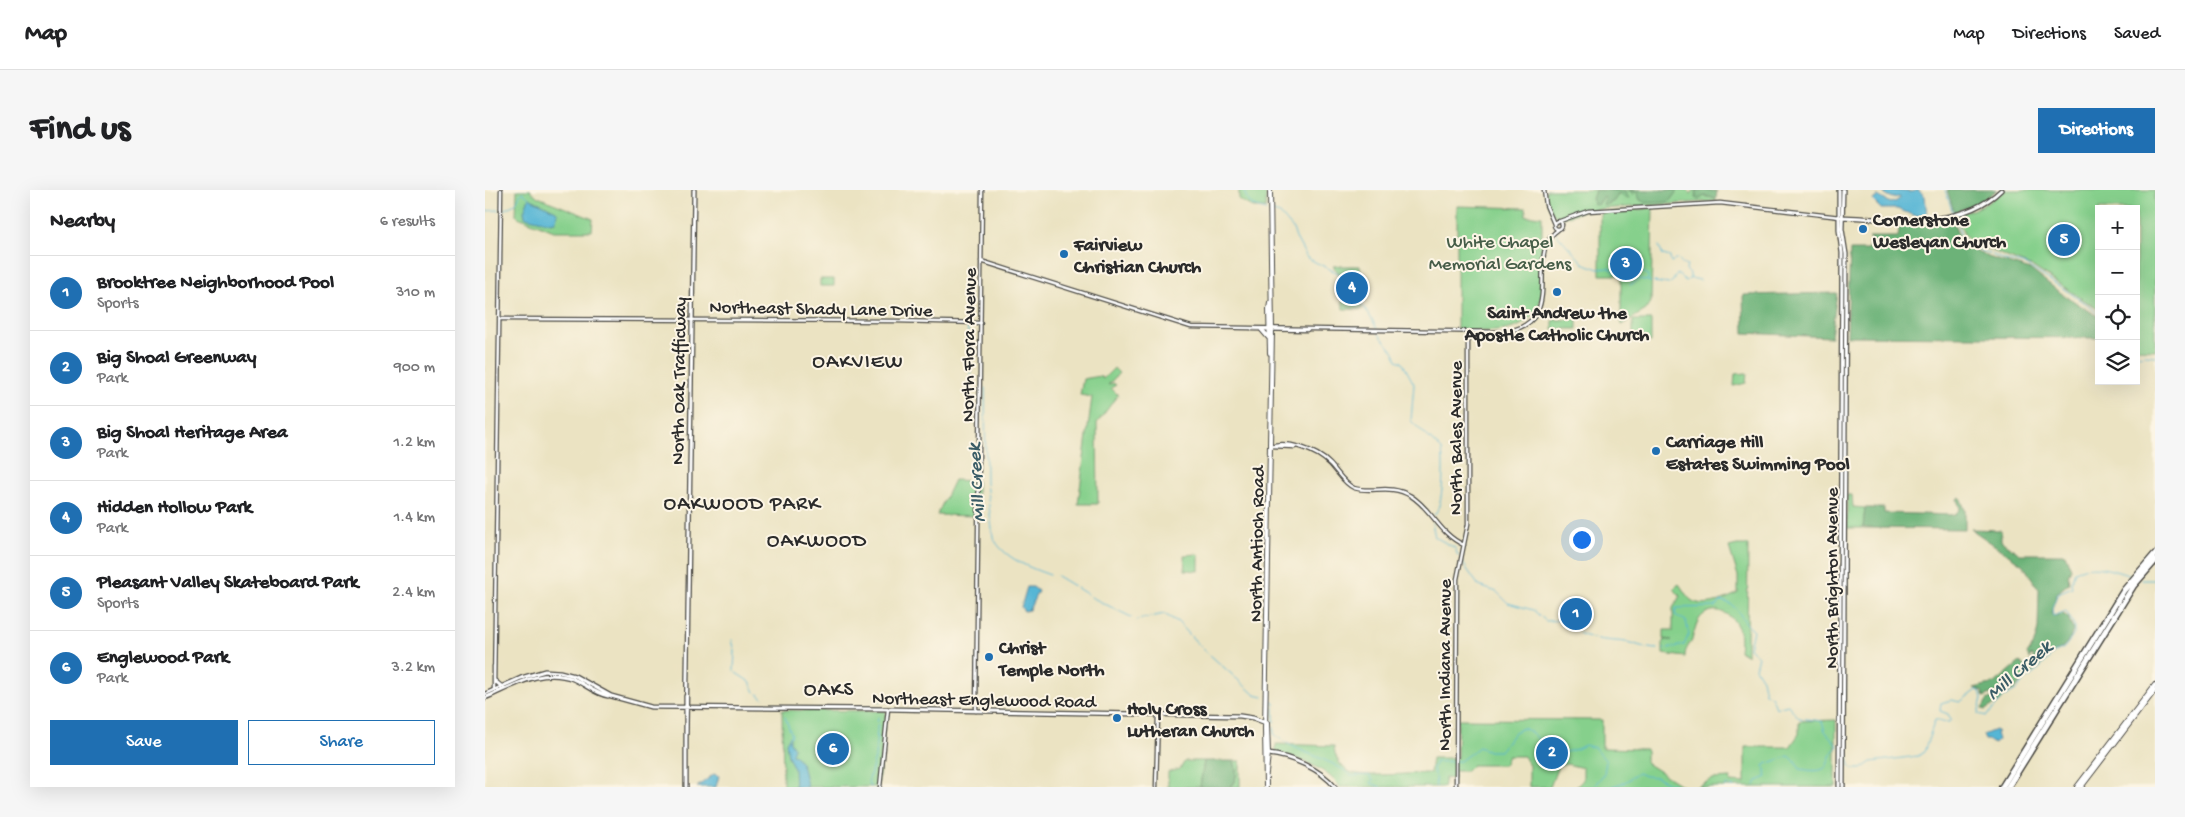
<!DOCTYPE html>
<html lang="en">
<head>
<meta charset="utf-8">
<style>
	body { margin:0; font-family:"Gochi Hand",sans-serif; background:#f6f6f6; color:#202124 }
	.controls { position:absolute; right:15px; top:15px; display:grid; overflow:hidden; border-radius:0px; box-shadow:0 5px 20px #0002 }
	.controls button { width:45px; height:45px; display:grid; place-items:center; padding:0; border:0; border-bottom:1px solid #e0e0e0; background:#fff; color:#202124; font:25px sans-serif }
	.you { position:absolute; left:1096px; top:349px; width:18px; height:18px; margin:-12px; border:4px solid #fff; border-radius:50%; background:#1a73e8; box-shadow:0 0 0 8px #1a73e833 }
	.badge { display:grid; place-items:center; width:32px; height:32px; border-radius:50%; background:#1f6fb2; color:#fff; font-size:16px; font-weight:700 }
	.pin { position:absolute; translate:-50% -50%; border:2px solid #fff; box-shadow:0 1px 5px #0006 }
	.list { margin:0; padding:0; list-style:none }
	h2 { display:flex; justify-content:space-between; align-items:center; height:65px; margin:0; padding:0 20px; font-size:21px }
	h2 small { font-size:16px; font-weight:400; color:#757577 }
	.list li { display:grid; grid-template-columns:32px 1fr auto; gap:15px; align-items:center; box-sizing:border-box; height:75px; padding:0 20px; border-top:1px solid #e0e0e0 }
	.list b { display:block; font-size:19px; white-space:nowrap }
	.list p { margin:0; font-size:16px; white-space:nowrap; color:#757577 }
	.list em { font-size:16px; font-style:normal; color:#757577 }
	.actions { display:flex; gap:10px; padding:15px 20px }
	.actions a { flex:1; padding:11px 0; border:1px solid #1f6fb2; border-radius:0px; text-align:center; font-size:18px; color:#1f6fb2 }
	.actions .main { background:#1f6fb2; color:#fff }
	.icon { flex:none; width:28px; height:28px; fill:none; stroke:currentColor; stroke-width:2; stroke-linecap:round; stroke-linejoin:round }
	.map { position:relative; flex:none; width:1670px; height:597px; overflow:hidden; border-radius:0px }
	header { display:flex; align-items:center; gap:30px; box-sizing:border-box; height:70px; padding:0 25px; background:#fff; border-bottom:1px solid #e0e0e0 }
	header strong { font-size:24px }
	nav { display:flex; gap:28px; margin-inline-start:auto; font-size:18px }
	.intro { display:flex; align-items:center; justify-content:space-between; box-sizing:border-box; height:120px; padding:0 30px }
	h1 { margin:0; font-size:35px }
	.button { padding:12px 22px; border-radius:0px; background:#1f6fb2; color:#fff; font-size:18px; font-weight:700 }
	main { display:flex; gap:30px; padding:0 30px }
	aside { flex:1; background:#fff; border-radius:0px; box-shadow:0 5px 20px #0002 }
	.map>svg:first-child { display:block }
</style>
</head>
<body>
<header>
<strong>Map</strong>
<nav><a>Map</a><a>Directions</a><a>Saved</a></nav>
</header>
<div class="intro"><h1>Find us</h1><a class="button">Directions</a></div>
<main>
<aside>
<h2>Nearby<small>6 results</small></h2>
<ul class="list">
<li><span class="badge">1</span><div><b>Brooktree Neighborhood Pool</b><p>Sports</p></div><em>310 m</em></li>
<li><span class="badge">2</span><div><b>Big Shoal Greenway</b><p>Park</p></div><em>900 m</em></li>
<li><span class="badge">3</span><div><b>Big Shoal Heritage Area</b><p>Park</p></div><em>1.2 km</em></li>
<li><span class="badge">4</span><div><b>Hidden Hollow Park</b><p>Park</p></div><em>1.4 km</em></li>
<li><span class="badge">5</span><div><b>Pleasant Valley Skateboard Park</b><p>Sports</p></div><em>2.4 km</em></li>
<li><span class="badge">6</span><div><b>Englewood Park</b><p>Park</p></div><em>3.2 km</em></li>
</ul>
<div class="actions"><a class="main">Save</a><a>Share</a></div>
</aside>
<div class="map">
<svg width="1670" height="597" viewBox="0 0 1670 597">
	<rect width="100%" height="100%" fill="#fcf5e5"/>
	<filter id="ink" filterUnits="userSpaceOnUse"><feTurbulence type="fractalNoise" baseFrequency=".02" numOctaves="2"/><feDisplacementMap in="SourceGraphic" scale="10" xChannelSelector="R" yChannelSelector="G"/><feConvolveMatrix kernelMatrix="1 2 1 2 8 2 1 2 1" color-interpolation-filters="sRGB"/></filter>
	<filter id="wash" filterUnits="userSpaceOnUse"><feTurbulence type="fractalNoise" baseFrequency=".0096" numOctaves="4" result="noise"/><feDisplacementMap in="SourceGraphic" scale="20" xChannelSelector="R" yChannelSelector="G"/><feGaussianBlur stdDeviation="1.12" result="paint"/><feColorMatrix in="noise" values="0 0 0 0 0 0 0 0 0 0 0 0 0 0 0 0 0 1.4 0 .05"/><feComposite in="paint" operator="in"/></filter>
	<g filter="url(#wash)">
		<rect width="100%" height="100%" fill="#ebe3c2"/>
		<path fill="#86d08c" stroke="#587e5c" d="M32,0H45L53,7L108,29L107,41H69L33,27L31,25Z
			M754,0H781V18H769L754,10Z
			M1061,0H1203L1206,4L1209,0H1212L1211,4C1218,7 1224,6 1231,9V11L1101,20L1075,29C1064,24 1061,12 1061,0Z
			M1519,0H1670V160L1653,159L1651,157V19H1614V120L1548,77L1522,67L1486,52L1479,44L1470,25C1490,20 1504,14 1519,0Z
			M972,16L1041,18V26H1057V106C1044,149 1007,141 972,140Z
			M1168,18L1166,112L1161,120L1136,135V85H1115V23Z
			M848,76H875L877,119H858L857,87Z
			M335,89H349V96H335Z
			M1092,129V139H1068V130Z
			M1148,130H1166V152C1159,152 1155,146 1148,146Z
			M629,178L634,183L623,195L628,193L631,195L626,198L633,205L612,233L613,314H593L607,207L595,205L598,189L615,186L618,189Z
			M1262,183L1261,193L1249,196L1250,184Z
			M469,290L492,291V326L452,325Z
			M1362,305H1367L1368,317L1380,318L1378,338H1362Z
			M1252,355H1263L1262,465L1254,461C1255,452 1256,442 1251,434C1244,421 1226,415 1215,428C1210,435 1210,441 1207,449C1204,457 1200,458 1200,467L1178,464V450H1187L1179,449V440H1187L1188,442V418L1195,406L1188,399L1194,394C1198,399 1201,406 1206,410C1218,419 1242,409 1253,403V386L1244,357Z
			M714,364V381L700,380L699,365Z
			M297,520L401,521L393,597H298Z
			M973,529L1117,530V558L1161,559V573L1199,597H1091L1098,590V578L1082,574L1073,576L1065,597H1044V575L1039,566H1023L1019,575H987L981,581H969V589L960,588L958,597H855C841,577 813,569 791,562V554L849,556C849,566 855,577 865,582C880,588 926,583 945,583L947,568H972Z
			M1351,530V597H1211L1228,589L1246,588L1245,592L1260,593V557H1305L1314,544V531Z
			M700,571H719L715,597H683V582L695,579Z
			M749,571H755V597H745C753,589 752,582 749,571Z"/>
		<path fill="#6cb278" stroke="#4c6e52" d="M1110,0H1138L1144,8H1139L1134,3L1129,11L1120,16L1118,15L1120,9L1118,6L1112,15L1109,14L1107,9Z
			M1144,0H1193L1184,12L1161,13L1155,10L1152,3L1148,1V5Z
			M1212,0L1232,1L1231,9L1220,6L1213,10L1211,8Z
			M1462,0H1512L1493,14L1469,22Z
			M1466,27L1476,52L1503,67L1546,80L1576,103L1614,127V148L1362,146L1365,60H1383L1385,47H1413L1415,32H1447Z
			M1352,103L1346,147L1259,143L1258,105Z
			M1475,307L1480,320V339L1378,338L1380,318H1399V323L1469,325L1475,319L1472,309Z
			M1486,339L1516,340V351L1535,364H1580L1586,379L1583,385L1584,393L1572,403L1566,423L1568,426L1578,424L1583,427L1588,440L1585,449L1578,457L1562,467L1557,475L1538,490L1530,499L1521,503L1516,511L1500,520L1497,519L1502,510L1513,504L1510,502L1499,507L1497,501L1489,498L1510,493L1535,472L1541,477L1549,467L1546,465L1544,469L1542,464L1549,454L1553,439L1554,399L1538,375Z
			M719,571H749C752,582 753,589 744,597H715Z"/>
		<path fill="#57b6d5" stroke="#417080" d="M1405,0L1426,2L1433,0L1440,6L1442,25L1430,26L1413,19H1396L1388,11L1389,9L1393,6L1405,13L1412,11L1415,7L1407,8L1400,5L1399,2Z
			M44,8L71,21L73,24L70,32L66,33L40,27L39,21Z
			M542,397H548L553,401L544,420L539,421L536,417Z
			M1510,540L1513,542L1511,543L1513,550L1509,554L1503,550H1500L1498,545Z
			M305,546V552L309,558L307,564C320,570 318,585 323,597H310L309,579L303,566L301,553Z
			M229,584L234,586L231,597H212Z"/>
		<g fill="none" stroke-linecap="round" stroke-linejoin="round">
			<path stroke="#57b6d5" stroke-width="1" d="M758,0L762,8
				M1460,0L1468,23
				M763,10L768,16L781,20
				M18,20L30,14L37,2L44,8
				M0,21L13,20
				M788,22L795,24L808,39L811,48L822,68L863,88C869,94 867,101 872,107C879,118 887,127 892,139
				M1469,27L1477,48L1493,59L1520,70L1541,75L1602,114L1614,125
				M1071,43L1098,73L1113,79L1124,78L1129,82L1139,83L1143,80L1158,82L1163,85V91L1166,92
				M1174,56L1178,65L1185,67L1186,72L1193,69L1197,74L1202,75L1201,80L1205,84V89
				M1169,92L1184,94L1189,90V88L1192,84L1201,91L1206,88L1215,90
				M1145,95L1155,89L1163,91
				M481,131C480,119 483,105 479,94L486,80
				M482,135L487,164L486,190
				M893,143L909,162L912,170L917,172L929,194L926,231L957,260C959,272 959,317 949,325
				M1651,166L1662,165L1670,166
				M500,198L501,293L508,347C518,368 545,378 565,385
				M947,333L950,347L970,358L973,366
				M977,372L994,396L1012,402L1023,413L1048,420L1061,431L1079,430L1087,434L1090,440
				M572,386L602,404
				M1657,390H1670
				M606,407L646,427
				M652,430L679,424L693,432L716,457L770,505L778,507
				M1094,443C1108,451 1125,450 1141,452C1152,454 1161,459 1173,459
				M247,450L250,461L249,481
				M1179,459L1199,455L1204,444L1201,431L1190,425L1191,418L1230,417L1236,411C1254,413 1255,430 1268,440L1264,458L1273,466L1270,478L1277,489L1280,503L1287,507L1291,518L1303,515L1314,528L1337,531L1340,541L1353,556
				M251,483L265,492L270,502
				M273,504L278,508
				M785,511L789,513V532
				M395,512V503
				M300,527L307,545L304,548
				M789,537V544C812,564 842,566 867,586L884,585L888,590L886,593L896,597
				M1358,558C1365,564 1362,574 1368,579H1376L1386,572L1433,566L1439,562L1450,530C1456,529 1458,533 1464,532L1466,530L1463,524L1455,521L1456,513L1466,510L1475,512L1491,500L1495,501L1497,508L1493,524L1502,526L1520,506L1533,499L1537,493L1552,481L1570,462L1579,458L1586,449L1589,444V435L1581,421L1568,426L1567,418L1573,403L1587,397L1586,393L1590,381C1610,372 1628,381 1647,386
				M949,585L948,578L951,572L975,571L994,557L1004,561H1015L1030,542L1038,538C1055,544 1054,557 1069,565L1092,559L1100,555L1110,558L1121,571L1119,584L1108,597
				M950,587L951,597
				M1270,595L1272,591L1282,587L1279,576L1281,574L1304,566L1310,571L1315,579C1353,586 1336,569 1353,556
				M1246,596L1249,597
				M386,597L383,593L390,568L393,527
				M1125,597L1140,592L1153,583L1160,586L1171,587L1194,597
				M1239,597L1243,595"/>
		</g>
	</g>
	<g filter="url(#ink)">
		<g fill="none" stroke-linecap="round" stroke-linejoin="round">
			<defs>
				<path id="tertiary" d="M1059,0L1061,15L1069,34
					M1069 35a4 4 0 1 1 8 0a4 4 0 1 1-8 0Z
					M1075,31L1103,21L1235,13L1355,27
					M496,71L706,137L1019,142C1086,132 1036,64 1074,39
					M14,129L411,131L496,133
					M767,139L822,140
					M785,256C803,250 831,260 845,274C852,281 859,294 869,298C887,304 904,293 926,306C947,319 955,345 979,355
					M786,256L810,257
					M9,499V476
					M9,500L16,0
					M491,521L497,0
					M395,597L403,519
					M671,597L673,525
					M971,597L972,389L983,334V142"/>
				<path id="secondary" d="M1354,0V40L1357,63L1354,597
					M1358,0L1357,39L1361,64L1358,597
					M1357,27C1409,29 1475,40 1516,0
					M10,491L16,496
					M0,504L36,488L60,481L75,482L90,486L126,506L166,517L403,519L755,526L768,528L781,533
					M0,508C28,496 57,477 88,489C100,494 110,504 123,506
					M201,551L209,0
					M783,564C805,566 836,579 850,597
					M201,597V506"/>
				<path id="primary" d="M777,140L784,148
					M785,163L784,119L785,113
					M781,583L783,564L782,533
					M781,597L780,539L787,140L785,0
					M1592,597L1670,495
					M1596,597L1670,500"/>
				<path id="motorway" d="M1517,597L1639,400L1670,364
					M1523,597L1649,395L1670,371"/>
			</defs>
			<use href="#tertiary" stroke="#484742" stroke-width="5"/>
			<use href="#secondary" stroke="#484742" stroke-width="5.5"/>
			<use href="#primary" stroke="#484742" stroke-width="6"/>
			<use href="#motorway" stroke="#484742" stroke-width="8"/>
			<use href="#tertiary" stroke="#fff" stroke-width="2.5"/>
			<use href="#secondary" stroke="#fff" stroke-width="3"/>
			<use href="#primary" stroke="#fff" stroke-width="4"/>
			<use href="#motorway" stroke="#fff" stroke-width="5"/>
		</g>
	</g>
	<g fill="#1f6fb2" stroke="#fcf5e5" stroke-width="2">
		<circle cx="1378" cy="39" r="5"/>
		<circle cx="579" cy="64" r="5"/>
		<circle cx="1072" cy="102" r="5"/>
		<circle cx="1171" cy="261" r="5"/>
		<circle cx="504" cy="467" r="5"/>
		<circle cx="632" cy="528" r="5"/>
	</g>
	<g text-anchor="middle" stroke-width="4" stroke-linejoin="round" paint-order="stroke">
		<g font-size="19" font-weight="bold" fill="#2b2b2b" stroke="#fcf5e5" text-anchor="start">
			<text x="1388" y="35">Cornerstone<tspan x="1388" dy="22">Wesleyan Church</tspan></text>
			<text x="589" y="60">Fairview<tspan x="589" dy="22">Christian Church</tspan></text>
			<text x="1072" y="128" text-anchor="middle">Saint Andrew the<tspan x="1072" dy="22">Apostle Catholic Church</tspan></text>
			<text x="1181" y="257">Carriage Hill<tspan x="1181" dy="22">Estates Swimming Pool</tspan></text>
			<text x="514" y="463">Christ<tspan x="514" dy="22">Temple North</tspan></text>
			<text x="642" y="524">Holy Cross<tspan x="642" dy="22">Lutheran Church</tspan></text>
		</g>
		<g font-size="19" fill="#465d48" stroke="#fcf5e5">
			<text x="1015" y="57">White Chapel<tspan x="1015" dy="22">Memorial Gardens</tspan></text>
		</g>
		<g font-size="19" fill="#2b2b2b" stroke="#fcf5e5">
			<text transform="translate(336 117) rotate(1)" y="7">Northeast Shady Lane Drive</text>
			<text transform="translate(482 155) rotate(-89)" y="7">North Flora Avenue</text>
			<text transform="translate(192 191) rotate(-89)" y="7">North Oak Trafficway</text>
			<text transform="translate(969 248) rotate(-90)" y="7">North Bales Avenue</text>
			<text transform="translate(770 354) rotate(-89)" y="7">North Antioch Road</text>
			<text transform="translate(1345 388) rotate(-90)" y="7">North Brighton Avenue</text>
			<text transform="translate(958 475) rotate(-90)" y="7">North Indiana Avenue</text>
			<text transform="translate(499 508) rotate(1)" y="7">Northeast Englewood Road</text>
		</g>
		<g font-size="20" font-style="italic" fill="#3a5c66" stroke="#fcf5e5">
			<text transform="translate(490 293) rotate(-94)" y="7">Mill Creek</text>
			<text transform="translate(1533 479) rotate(-41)" y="7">Mill Creek</text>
		</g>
		<g font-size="21" letter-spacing="1" fill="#2b2b2b" stroke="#fcf5e5">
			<text x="373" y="177">OAKVIEW</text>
			<text x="257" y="319">OAKWOOD PARK</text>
			<text x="332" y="356">OAKWOOD</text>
			<text x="344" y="505">OAKS</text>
		</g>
	</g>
</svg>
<div class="controls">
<button>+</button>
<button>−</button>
<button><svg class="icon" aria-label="locate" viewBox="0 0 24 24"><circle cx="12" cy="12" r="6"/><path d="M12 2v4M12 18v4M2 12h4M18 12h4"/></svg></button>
<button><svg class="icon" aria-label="layers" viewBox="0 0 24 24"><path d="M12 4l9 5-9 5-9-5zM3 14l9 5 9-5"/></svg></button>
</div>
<div class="you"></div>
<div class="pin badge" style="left:1091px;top:424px">1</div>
<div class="pin badge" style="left:1067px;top:563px">2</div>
<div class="pin badge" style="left:1141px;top:74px">3</div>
<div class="pin badge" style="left:867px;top:98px">4</div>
<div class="pin badge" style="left:1579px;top:50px">5</div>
<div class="pin badge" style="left:348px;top:559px">6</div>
</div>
</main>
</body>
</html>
